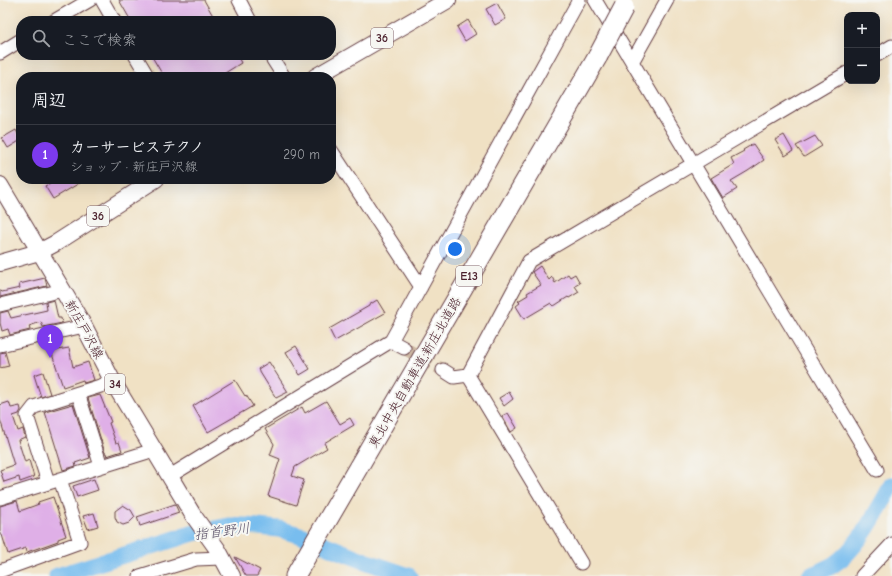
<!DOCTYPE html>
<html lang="ja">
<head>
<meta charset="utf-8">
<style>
	body { margin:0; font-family:"Comic Neue","Klee One",sans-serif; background:#20242c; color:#f1f3f6 }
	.controls { position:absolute; right:12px; top:12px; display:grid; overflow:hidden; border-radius:8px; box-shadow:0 4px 16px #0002 }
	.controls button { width:36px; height:36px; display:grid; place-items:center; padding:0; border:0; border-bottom:1px solid #363941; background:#171b24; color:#f1f3f6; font:20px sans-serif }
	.you { position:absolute; left:455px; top:249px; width:14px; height:14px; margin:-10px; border:3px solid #fff; border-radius:50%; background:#1a73e8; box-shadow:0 0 0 6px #1a73e833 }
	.badge { display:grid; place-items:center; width:26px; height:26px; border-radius:50%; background:#7c3aed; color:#fff; font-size:13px; font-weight:700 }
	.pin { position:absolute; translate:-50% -33px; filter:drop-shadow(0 1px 2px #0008) }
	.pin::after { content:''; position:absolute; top:21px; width:14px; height:12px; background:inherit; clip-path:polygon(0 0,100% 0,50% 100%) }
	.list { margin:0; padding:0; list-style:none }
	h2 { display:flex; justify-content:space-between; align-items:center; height:52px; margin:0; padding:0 16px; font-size:17px }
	h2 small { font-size:13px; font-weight:400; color:#9ea1a6 }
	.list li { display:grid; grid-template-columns:26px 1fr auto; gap:12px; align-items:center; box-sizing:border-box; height:60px; padding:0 16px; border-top:1px solid #363941 }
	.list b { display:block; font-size:15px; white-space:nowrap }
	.list p { margin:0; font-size:13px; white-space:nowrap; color:#9ea1a6 }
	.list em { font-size:13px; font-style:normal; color:#9ea1a6 }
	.icon { flex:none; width:22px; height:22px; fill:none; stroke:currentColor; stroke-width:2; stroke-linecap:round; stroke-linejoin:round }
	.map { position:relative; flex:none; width:892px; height:576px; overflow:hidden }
	.search { position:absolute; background:#171b24; box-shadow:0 4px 16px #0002; left:16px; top:16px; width:320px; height:44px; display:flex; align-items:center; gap:10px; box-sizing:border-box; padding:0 14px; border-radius:16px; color:#9ea1a6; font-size:15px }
	.panel { position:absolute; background:#171b24; box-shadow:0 4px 16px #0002; left:16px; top:72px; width:320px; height:112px; border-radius:16px }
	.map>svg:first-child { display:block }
</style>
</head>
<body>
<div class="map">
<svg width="892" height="576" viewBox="0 0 892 576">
	<rect width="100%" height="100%" fill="#f6f6f2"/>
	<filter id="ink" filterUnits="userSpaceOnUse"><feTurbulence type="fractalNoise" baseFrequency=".025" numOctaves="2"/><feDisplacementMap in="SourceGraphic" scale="8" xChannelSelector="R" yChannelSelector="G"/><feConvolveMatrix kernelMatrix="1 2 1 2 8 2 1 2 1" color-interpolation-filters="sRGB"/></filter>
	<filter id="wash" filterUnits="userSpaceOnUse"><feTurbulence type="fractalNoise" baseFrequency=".012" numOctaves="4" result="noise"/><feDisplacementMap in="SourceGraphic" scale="16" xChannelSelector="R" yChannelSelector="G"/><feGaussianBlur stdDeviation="0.9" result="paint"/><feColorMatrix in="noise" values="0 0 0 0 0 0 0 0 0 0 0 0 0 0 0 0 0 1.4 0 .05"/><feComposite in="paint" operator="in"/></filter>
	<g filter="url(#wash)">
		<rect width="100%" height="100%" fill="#f0e1c4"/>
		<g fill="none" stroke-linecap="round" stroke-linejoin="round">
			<path stroke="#78bdee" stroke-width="17" d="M57,576L194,533L229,526H247L279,529L303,536L365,561L409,576
				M810,576C818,572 826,569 833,565C859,548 877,511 892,485"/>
		</g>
		<g id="blocks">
			<path fill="#dfafe7" d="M119,0H204L216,21H131Z
				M497,3L506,19L495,25L486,9Z
				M468,20L476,34L465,41L457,27Z
				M151,55H237L241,63L225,73L228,77H164Z
				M16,130L21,140L8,148L2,138Z
				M784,135L793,151L785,156L775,140Z
				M815,136L822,146L804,157L796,146Z
				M753,144L764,160L748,171L731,181L737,189L723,198L711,178L734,164L731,158L744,151L743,150Z
				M57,179H86L53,199L45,186Z
				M540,266L549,280L552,277L555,283L568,274L570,277L575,274L580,283L575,286L579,292L569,298L568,297L554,306L551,303L524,319L516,306L520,303L518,301L528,295L527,293L541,285L532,272Z
				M45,278L47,286L0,297V291H1L2,292L20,288L19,284Z
				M54,300L58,318H61L62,323L43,327L41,322L29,326L30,330L10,335L8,329L2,331L0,323V313L8,311L11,318L47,310L46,302Z
				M377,300L385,313L335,341L329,329L369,306V305Z
				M296,346L310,369L300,375L286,352Z
				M69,348L73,367L88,362L94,380L84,383L83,380L63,387L51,351Z
				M5,352L9,366L0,368V353Z
				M269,362L288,392L276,398L258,369Z
				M43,372L50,394L41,397L34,375Z
				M235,380L245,396L246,395L253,406L208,432L193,406Z
				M509,392L513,399L504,406L499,398Z
				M100,395L111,422L109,423L116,443L119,442L122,451L107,456L106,453H105L88,398Z
				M326,401L340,424L350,418L354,425L324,443L327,448L295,467L292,476L304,480L296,505L268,496L280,459L270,455L274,444L265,429L302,407L305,413Z
				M9,402L11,408L20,406L21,410L19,414L13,416L18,431L23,429L25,437L18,440L25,462L29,460L34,477L20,482L19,477L4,482L0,470L14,465L0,419V405Z
				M73,404L90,458L75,463L76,466L63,470L45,412Z
				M508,413L517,428L511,432L502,416Z
				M94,479L98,490L77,497L73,486Z
				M53,497L66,536L58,539V541L44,546L27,552L26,548L8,554L2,535H0V506L17,501L20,511L39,504L38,502Z
				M175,504L179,513L140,526L137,517Z
				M123,505L131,510L135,517L129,523L123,525L117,522L115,517V511Z
				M94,513L98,526L88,529L83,516Z
				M235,557L260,570L257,576H246Z"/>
		</g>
	</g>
	<g filter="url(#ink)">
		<use href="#blocks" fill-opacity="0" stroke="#633c42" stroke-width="1"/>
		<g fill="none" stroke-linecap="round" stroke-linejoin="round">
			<path stroke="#cfbaa5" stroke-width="13" stroke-dasharray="13 6" stroke-linecap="butt" d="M404,348L443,370"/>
			<defs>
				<path id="minor" d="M102,0L114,21
					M239,0L250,21
					M595,0L877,470
					M54,21L90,0
					M0,53L21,40
					M135,55L148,77
					M270,55L284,77
					M877,55L892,46
					M632,62L667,0
					M331,150L421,287
					M0,305L63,290
					M391,341L579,0
					M0,345L84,326
					M443,370L454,377L468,375L529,261L847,73
					M468,375L581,563
					M78,393L101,466
					M170,476L391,341L404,348
					M48,482L27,416L34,407L113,382
					M0,498L154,450
					M0,571L80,542L60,479
					M140,576L196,559L222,558
					M862,576L892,544"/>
				<path id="major" d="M315,77L448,0
					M0,185L84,326L113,382L154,450L193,515L218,550L232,576
					M0,263L39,252L56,243L156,179"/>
				<path id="highway" d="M295,576L598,56"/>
			</defs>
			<use href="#minor" stroke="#633c42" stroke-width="15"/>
			<use href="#major" stroke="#633c42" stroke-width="18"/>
			<use href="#highway" stroke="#633c42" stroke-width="21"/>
			<use href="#minor" stroke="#fff" stroke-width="13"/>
			<use href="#major" stroke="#fff" stroke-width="16"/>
			<use href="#highway" stroke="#fff" stroke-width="19"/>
			<defs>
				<path id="highway-bridge" d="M598,56L624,7"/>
			</defs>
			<use href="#highway-bridge" stroke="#633c42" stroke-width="21" stroke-linecap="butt"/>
			<use href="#highway-bridge" stroke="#fff" stroke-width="19"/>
		</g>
	</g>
	<g text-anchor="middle" stroke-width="4" stroke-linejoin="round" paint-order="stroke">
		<g fill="#f6f6f2" stroke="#7e6067" stroke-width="1">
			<rect x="371" y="28" width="22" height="20" rx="3"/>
			<rect x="87" y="206" width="22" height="20" rx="3"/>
			<rect x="456" y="266" width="26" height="20" rx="3"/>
			<rect x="105" y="374" width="20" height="20" rx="3"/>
		</g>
		<g font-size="12" font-weight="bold" fill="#4a1f2b">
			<text x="382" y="42">36</text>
			<text x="98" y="220">36</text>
			<text x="469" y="280">E13</text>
			<text x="115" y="388">34</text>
		</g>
		<g font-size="13" fill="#4a1f2b" stroke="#f6f6f2">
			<text transform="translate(85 329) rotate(61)" y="5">新庄戸沢線</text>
			<text transform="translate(414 372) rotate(-60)" y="5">東北中央自動車道;新庄北道路</text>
		</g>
		<g font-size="14" font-style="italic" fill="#584e66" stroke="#f6f6f2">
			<text transform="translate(222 531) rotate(-7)" y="5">指首野川</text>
		</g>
	</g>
</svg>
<div class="controls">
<button>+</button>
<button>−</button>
</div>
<div class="you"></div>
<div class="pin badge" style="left:50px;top:358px">1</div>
<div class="search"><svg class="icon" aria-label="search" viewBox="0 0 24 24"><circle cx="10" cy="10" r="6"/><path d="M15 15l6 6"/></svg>ここで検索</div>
<section class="panel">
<h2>周辺<small></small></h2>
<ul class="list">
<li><span class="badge">1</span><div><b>カーサービステクノ</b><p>ショップ · 新庄戸沢線</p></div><em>290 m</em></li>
</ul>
</section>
</div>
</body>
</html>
